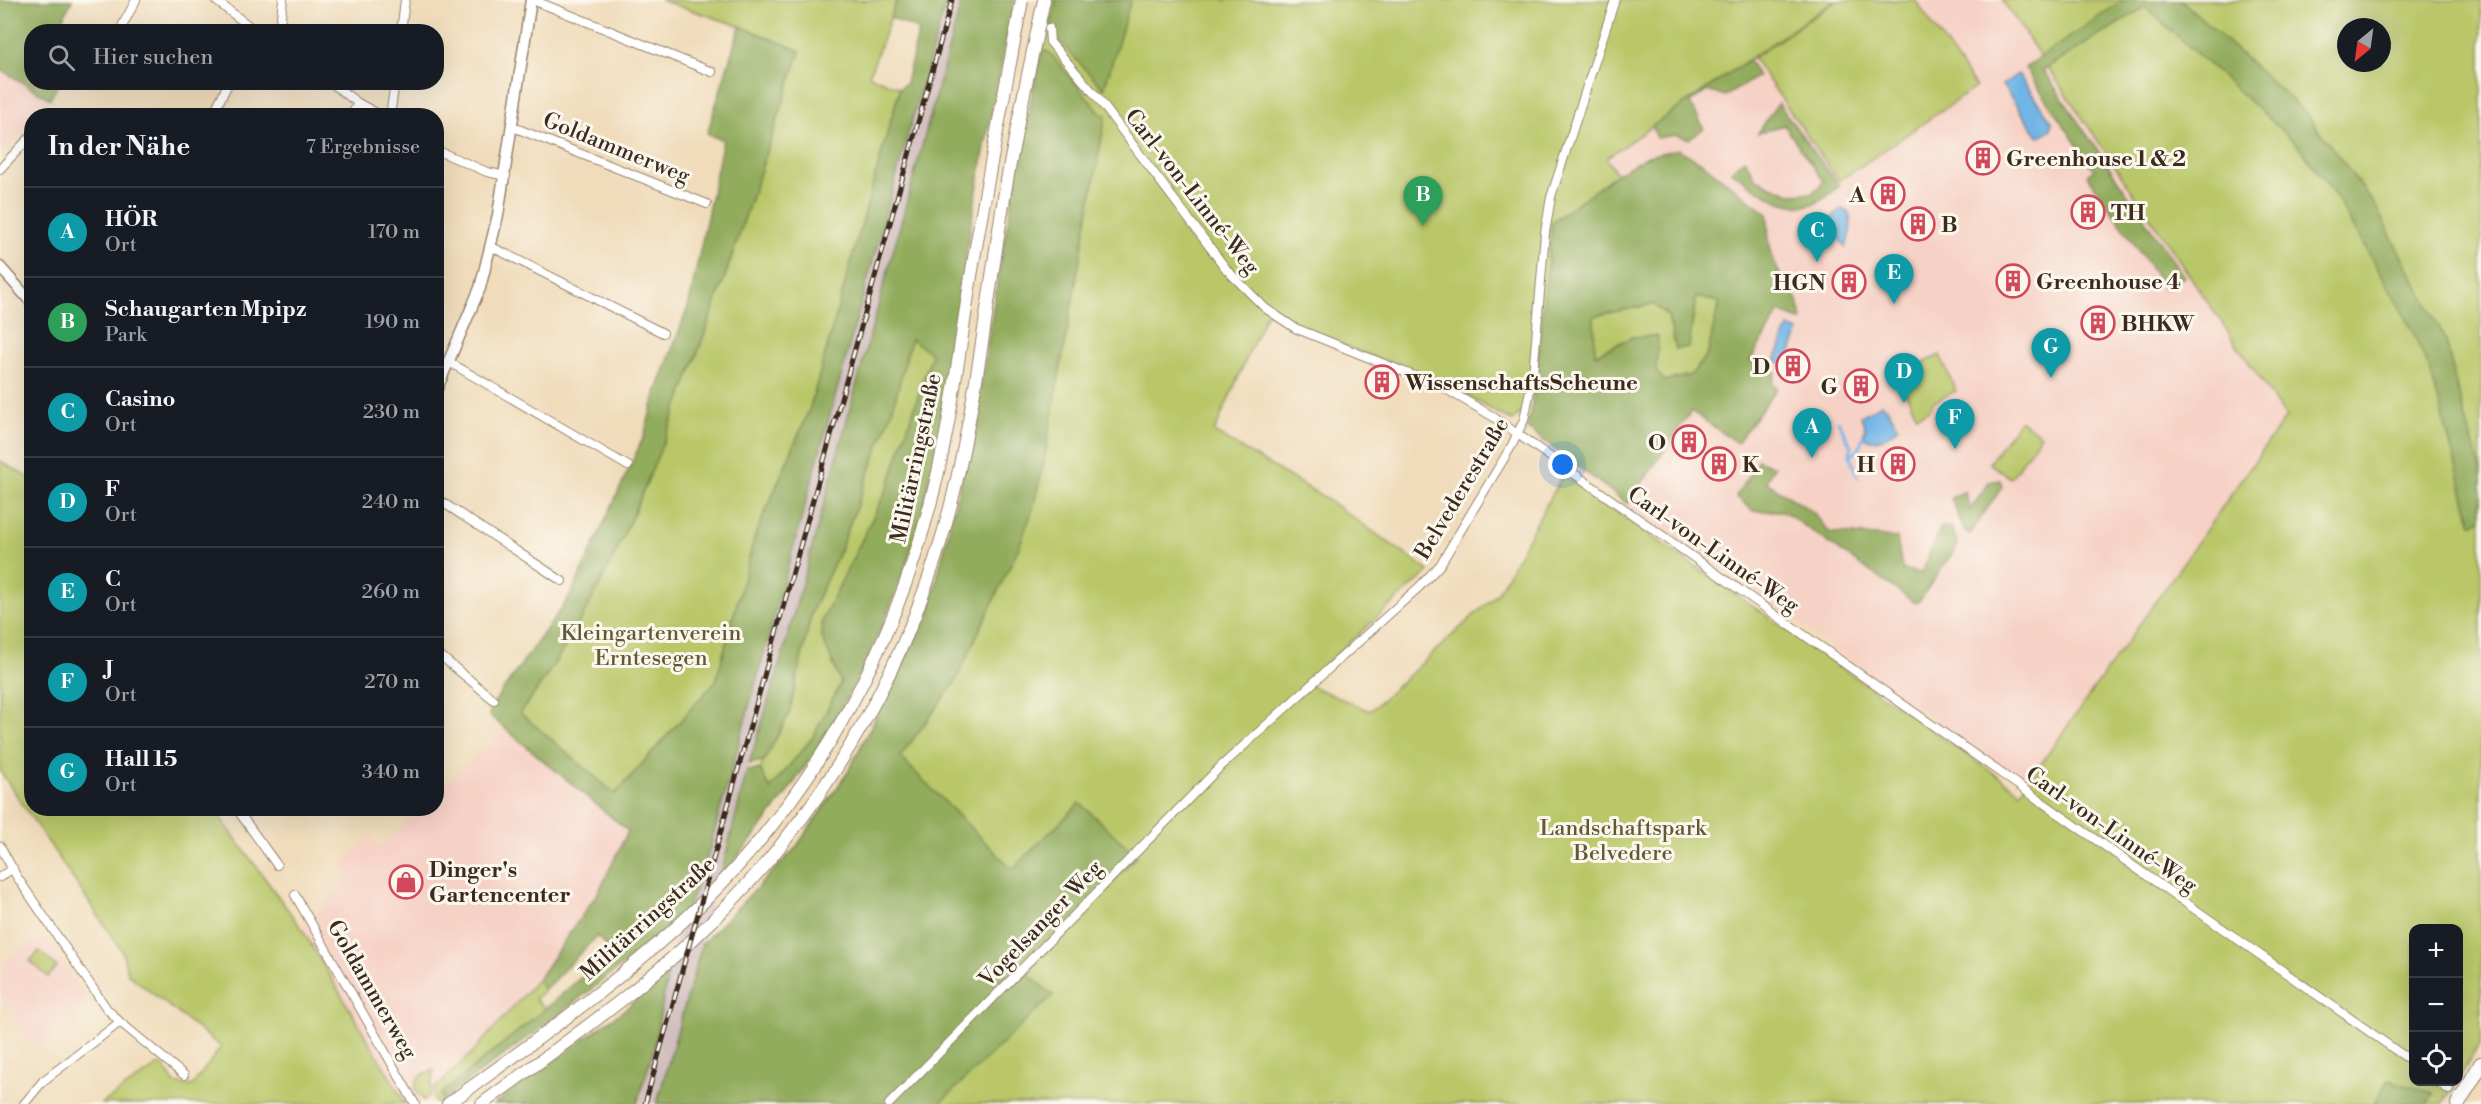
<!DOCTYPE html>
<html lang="de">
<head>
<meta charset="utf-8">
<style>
	body { margin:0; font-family:"Libre Bodoni",serif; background:#242831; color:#f1f3f6 }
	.controls { position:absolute; right:18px; bottom:18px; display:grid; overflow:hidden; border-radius:12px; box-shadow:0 6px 24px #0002 }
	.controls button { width:54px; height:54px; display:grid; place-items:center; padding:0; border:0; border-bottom:2px solid #363941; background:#171b24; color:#f1f3f6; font:30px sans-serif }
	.compass { position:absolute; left:2337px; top:18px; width:54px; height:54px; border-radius:50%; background:#171b24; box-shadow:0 6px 24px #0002; rotate:209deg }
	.you { position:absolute; left:1563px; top:465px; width:21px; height:21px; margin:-15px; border:4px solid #fff; border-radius:50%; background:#1a73e8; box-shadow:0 0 0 9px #1a73e833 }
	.badge { display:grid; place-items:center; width:39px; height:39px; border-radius:50%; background:#2563eb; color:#fff; font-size:20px; font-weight:700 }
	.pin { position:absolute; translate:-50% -50px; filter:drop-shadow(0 2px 3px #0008) }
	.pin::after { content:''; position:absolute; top:32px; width:21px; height:18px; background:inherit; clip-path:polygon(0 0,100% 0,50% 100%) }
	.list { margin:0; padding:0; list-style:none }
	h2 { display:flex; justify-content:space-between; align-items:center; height:78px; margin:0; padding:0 24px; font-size:26px }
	h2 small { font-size:20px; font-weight:400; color:#9ea1a6 }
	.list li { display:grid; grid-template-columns:39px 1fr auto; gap:18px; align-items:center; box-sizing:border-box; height:90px; padding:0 24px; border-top:2px solid #363941 }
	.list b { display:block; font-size:22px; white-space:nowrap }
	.list p { margin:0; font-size:20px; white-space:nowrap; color:#9ea1a6 }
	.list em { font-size:20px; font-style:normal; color:#9ea1a6 }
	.icon { flex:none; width:33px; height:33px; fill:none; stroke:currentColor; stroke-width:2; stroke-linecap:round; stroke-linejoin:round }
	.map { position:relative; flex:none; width:2481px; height:1104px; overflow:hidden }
	.search { position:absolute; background:#171b24; box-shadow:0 6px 24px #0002; left:24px; top:24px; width:420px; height:66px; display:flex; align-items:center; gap:15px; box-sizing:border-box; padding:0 21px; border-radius:24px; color:#9ea1a6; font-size:22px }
	.panel { position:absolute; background:#171b24; box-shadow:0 6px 24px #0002; left:24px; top:108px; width:420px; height:708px; border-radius:24px }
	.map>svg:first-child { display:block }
</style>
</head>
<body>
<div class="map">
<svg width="2481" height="1104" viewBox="0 0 2481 1104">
	<rect width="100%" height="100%" fill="#fbf7ec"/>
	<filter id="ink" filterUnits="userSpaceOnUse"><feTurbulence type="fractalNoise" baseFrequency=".0167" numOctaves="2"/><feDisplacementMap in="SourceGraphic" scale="12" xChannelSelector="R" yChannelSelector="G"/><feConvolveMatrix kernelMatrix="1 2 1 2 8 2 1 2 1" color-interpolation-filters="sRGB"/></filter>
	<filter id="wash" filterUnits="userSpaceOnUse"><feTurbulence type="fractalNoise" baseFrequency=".008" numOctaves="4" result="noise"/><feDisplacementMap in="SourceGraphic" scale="24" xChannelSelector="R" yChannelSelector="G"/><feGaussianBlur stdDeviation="1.35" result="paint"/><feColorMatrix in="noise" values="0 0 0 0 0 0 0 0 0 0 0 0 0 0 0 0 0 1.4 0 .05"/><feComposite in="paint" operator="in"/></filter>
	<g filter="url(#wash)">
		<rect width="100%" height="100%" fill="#f0dcbb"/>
		<path fill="#f6d1c5" d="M1835,0H2002L2286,417L2027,785L1705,557L1534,442L1545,366L1606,158Z
			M0,69L50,99L35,115L32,116L31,120L0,155Z
			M504,729L628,831L599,891L538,979L471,1054L419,1104H406L302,929L349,877L339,866L370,837L380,846L420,809L436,808L437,793Z
			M43,934L85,995L38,1052L0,994V972L8,958Z"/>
		<path fill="#d1bfbf" d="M947,0H962L782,657L746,773L657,1104H639L654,1048L668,973L684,917L705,865L915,109Z"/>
		<path fill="#b9c769" stroke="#7a7844" stroke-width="1.5" fill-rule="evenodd" d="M660,0H897L869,76L900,88L810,408L755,536L716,681L615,794L520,713C587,625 632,523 672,420C720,299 759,175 800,51L740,26Z
			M1050,0H1835L1606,158L1617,174L1552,222L1535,386L1521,413L1512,421L1440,381L1338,344L1267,312L1214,432L1325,498L1429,571L1304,683L1370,711L1497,594L1563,475L2021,792L2286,417L2002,0H2481V1041L2459,1078L2458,928H2414V1082H2456L2443,1104H657L702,944L795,849L848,772L929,612L975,423L1002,253ZM2346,27H2382V63H2346Z
			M1838,0H1915L1976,87L1839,181L1753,58Z
			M1696,297L1719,302L1708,354L1691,375L1664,381L1656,371L1657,336L1632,337L1594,355V316L1653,304L1668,316L1676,349L1689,347Z
			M911,338L932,354L889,485L822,621V637L841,682L813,737L770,789L760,769L789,714L812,611L840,550L892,411Z
			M1940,355L1956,391L1933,402L1929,410L1917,416L1897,376Z
			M2020,420L2041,435L2011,478L1989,463Z
			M0,461L31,479L32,808L214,809L302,929L406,1104H101L157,1066L163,1065L174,1083L192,1086L221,1047L128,974L122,951L0,771Z
			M39,951L57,967L48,977L30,961Z
			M538,979L544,990L535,999L546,1009L441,1094L443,1099L438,1104L434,1101V1089L471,1054Z
			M434,1070L430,1095L424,1100L415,1090C415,1077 423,1074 434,1070Z"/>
		<path fill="#92ac5d" stroke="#666b3e" stroke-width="1.5" fill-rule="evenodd" d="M0,0H72L57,31L32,32V82L59,83L50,99L0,69Z
			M897,0H947L915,109L705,865L684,917L544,1026L443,1099L440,1095L545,1009L611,951L597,936L544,990L538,979L599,891L628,831L489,715L493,704L571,595L644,436L656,393L689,304L723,140L707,134L740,26L800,51C759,174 720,298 672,420C632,523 587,624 520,713L615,794L716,681L755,536L810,408L900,88L906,83L919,30L890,17Z
			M962,0H1015C995,91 977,182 963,274C948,373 937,476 904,571C863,686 801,785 720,877L747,771L760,769L770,789L813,737L841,683L822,637V621L889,485L932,354L911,339L892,411L840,550L812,611L789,714L764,761L749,764L782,657Z
			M1056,0H1131L1104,89L1052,34L1051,24Z
			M2123,0H2181L2305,112L2373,202L2446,340L2457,389L2481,470V518L2472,524L2430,370L2408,322L2337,198L2297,144L2145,7L2043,70L2184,277L2165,289L2087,175L2094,170L2025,68Z
			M1044,51L1049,52L1101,114L1106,115L1043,465L1033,509L1019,547L954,684L900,757L1012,869L1080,803L1137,856L1025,972L1053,995L939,1104H657L702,944L795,849L848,772L929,612L975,423L1002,253L1040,53Z
			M1749,60L1758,76L1726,96L1706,91L1690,103L1704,128L1690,139L1676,135L1657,138L1652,126Z
			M1778,103L1839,186C1832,192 1824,200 1816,203C1785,215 1755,187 1731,171L1745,159L1756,179L1790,194L1812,193L1824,182L1784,125L1758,133Z
			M1678,149L1702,163L1768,214C1768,232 1768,249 1776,266C1787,290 1799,292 1802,321L1779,312L1750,361L1776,372L1772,385L1777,388L1737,443L1691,411L1628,504L1527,428L1535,386L1552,222L1617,174L1648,156ZM1696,297L1719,302L1708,354L1691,375L1664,381L1656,371L1658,336L1632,337L1595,355L1594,316L1653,304L1668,316L1676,349L1689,347Z
			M1758,460L1774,467L1766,482L1813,512L1829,532L1897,538L1902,569L1921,573L1941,527H1951L1958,545L1919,601L1915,603L1783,511H1753L1736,496Z
			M2000,480L2002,487L1970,534L1965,531L1951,498L1965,491L1970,510L1989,482Z
			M668,973L654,1048L637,1104H494L624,1010Z
			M2388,1080L2433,1093L2427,1104H2374Z"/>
		<path fill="#71b5e7" stroke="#567082" stroke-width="1.5" d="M2018,74L2052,122L2051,129L2039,137L2002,85Z
			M1842,209L1849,213C1853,226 1849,235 1846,247L1832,231L1826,235L1818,231L1819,227C1828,224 1833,215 1842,209Z
			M1788,327L1799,331L1786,365L1775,361Z
			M1882,404L1887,408L1898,427C1887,438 1878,443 1863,438L1865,428L1861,416Z"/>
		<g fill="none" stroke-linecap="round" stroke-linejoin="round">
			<path stroke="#71b5e7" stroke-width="3" d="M1838,421L1851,446L1850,455
				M1858,477L1850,456L1857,451L1863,438"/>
		</g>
	</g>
	<g filter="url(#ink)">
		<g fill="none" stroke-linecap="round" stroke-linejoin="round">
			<defs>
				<path id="street" d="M215,0L257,32
					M533,0L712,72
					M1049,28L1050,42L1097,97L1227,270L1265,308L1295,328L1444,388L1492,416L2414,1063
					M119,32L136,0
					M279,32L283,0
					M401,32L405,0
					M330,82L358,103L382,116
					M49,116L51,113
					M212,116L229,82
					M351,116L358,103
					M390,116L395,82
					M513,127L707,204
					M436,150L487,172L506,176
					M0,169L32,135
					M490,246L663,333
					M449,362L628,466
					M436,498L562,581
					M436,652L494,700
					M236,808L277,865
					M0,846L17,877L107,1009L120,1022L184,1075
					M0,877L13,868
					M295,895L415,1104
					M2438,1082L2449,1090
					M24,1104L43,1081L120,1022
					M889,1104L1218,769L1419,587L1440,565L1512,445L1524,420L1533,375L1545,233L1551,197L1615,0"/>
				<path id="secondary" d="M0,267L32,303
					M436,391L480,288L498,215L531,0"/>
				<path id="primary" d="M448,1104C536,1040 627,977 704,901C818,789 896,644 934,489C952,417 960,343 972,270C987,180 1005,90 1022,0
					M482,1104C560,1046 641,991 711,922C830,806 915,655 954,492C977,395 988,296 1004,198C1015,131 1030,66 1044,0"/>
				<path id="highway" d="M2458,1104L2481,1064"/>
			</defs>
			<use href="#street" stroke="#96836c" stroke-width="10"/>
			<use href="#secondary" stroke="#96836c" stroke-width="13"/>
			<use href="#primary" stroke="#96836c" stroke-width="14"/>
			<use href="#highway" stroke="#96836c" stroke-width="16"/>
			<use href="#street" stroke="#fff" stroke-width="8"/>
			<use href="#secondary" stroke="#fff" stroke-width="10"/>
			<use href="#primary" stroke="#fff" stroke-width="12"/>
			<use href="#highway" stroke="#fff" stroke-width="14"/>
			<defs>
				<path id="rail" d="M645,1104L952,0"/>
			</defs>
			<use href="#rail" stroke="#3b2a1e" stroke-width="5"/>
			<use href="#rail" stroke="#fbf7ec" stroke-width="3" stroke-dasharray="9" stroke-linecap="butt"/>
		</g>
	</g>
	<defs>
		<symbol id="building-ring" viewBox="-11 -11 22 22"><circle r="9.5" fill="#fbf7ec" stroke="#d1495b" stroke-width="1.5"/><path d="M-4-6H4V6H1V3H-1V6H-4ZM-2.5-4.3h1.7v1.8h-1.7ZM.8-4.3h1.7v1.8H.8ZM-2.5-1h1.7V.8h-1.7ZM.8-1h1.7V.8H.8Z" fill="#d1495b"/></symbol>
		<symbol id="shop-ring" viewBox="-11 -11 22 22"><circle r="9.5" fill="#fbf7ec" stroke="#d1495b" stroke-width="1.5"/><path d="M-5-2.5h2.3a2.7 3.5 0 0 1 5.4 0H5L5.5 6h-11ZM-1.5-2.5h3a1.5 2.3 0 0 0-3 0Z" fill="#d1495b"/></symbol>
	</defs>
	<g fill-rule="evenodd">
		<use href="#building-ring" x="1964" y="139" width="38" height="38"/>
		<use href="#building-ring" x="1869" y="175" width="38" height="38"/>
		<use href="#building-ring" x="2069" y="193" width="38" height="38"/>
		<use href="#building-ring" x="1899" y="205" width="38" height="38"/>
		<use href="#building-ring" x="1994" y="262" width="38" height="38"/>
		<use href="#building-ring" x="1830" y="263" width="38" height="38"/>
		<use href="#building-ring" x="2079" y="304" width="38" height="38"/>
		<use href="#building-ring" x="1774" y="347" width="38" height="38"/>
		<use href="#building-ring" x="1363" y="363" width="38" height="38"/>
		<use href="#building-ring" x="1842" y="367" width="38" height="38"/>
		<use href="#building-ring" x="1670" y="423" width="38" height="38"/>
		<use href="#building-ring" x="1700" y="445" width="38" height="38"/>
		<use href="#building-ring" x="1879" y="445" width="38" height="38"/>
		<use href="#shop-ring" x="387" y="863" width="38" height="38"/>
	</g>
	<g text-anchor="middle" stroke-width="6" stroke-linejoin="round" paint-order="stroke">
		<g font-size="22" fill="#3b2a1e" stroke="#fbf7ec">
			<text transform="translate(617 147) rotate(22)" y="8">Goldammerweg</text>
			<text transform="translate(1193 191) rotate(52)" y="8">Carl-von-Linné-Weg</text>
			<text transform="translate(915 458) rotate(-78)" y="8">Militärringstraße</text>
			<text transform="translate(1461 488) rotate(-59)" y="8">Belvederestraße</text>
			<text transform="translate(1714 549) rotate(35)" y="8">Carl-von-Linné-Weg</text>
			<text transform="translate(2112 829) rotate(35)" y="8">Carl-von-Linné-Weg</text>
			<text transform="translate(647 918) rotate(-42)" y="8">Militärringstraße</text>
			<text transform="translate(1040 923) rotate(-46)" y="8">Vogelsanger Weg</text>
			<text transform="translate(373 989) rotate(60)" y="8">Goldammerweg</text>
		</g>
		<g font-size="22" font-weight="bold" fill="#3b2a1e" stroke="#fbf7ec" text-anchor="start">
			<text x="2006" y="166">Greenhouse 1 &amp; 2</text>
			<text x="1865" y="202" text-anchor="end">A</text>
			<text x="2111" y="220">TH</text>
			<text x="1941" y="232">B</text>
			<text x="2036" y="289">Greenhouse 4</text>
			<text x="1826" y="290" text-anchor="end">HGN</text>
			<text x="2121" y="331">BHKW</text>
			<text x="1770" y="374" text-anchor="end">D</text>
			<text x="1405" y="390">WissenschaftsScheune</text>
			<text x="1838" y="394" text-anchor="end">G</text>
			<text x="1666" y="450" text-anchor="end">O</text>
			<text x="1742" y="472">K</text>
			<text x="1875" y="472" text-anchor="end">H</text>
			<text x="429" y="877">Dinger's<tspan x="429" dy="25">Gartencenter</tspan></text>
		</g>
		<g font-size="22" fill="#615934" stroke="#fbf7ec">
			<text x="651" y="640">Kleingartenverein<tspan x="651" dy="25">Erntesegen</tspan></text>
			<text x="1623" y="835">Landschaftspark<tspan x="1623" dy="25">Belvedere</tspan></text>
		</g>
	</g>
</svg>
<div class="controls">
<button>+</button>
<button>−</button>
<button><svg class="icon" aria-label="locate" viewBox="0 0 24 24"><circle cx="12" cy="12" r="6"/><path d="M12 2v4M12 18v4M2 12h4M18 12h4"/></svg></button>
</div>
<svg class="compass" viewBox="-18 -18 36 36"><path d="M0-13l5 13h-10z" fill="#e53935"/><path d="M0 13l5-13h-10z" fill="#9ea1a6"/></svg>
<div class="you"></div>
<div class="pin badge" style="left:1812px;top:458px;background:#0f9aa8">A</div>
<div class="pin badge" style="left:1423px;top:226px;background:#2e9e5b">B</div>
<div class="pin badge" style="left:1817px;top:262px;background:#0f9aa8">C</div>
<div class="pin badge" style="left:1904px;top:403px;background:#0f9aa8">D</div>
<div class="pin badge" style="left:1894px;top:304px;background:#0f9aa8">E</div>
<div class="pin badge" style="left:1955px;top:449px;background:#0f9aa8">F</div>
<div class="pin badge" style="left:2051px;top:378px;background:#0f9aa8">G</div>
<div class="search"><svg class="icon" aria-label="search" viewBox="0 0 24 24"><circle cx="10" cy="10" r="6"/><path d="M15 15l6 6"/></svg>Hier suchen</div>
<section class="panel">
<h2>In der Nähe<small>7 Ergebnisse</small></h2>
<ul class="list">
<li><span class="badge" style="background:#0f9aa8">A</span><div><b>HÖR</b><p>Ort</p></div><em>170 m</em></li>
<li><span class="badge" style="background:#2e9e5b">B</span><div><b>Schaugarten Mpipz</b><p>Park</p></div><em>190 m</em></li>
<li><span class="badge" style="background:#0f9aa8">C</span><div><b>Casino</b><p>Ort</p></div><em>230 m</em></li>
<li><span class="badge" style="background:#0f9aa8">D</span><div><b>F</b><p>Ort</p></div><em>240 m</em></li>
<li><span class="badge" style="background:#0f9aa8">E</span><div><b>C</b><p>Ort</p></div><em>260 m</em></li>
<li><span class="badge" style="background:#0f9aa8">F</span><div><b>J</b><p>Ort</p></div><em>270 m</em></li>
<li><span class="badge" style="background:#0f9aa8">G</span><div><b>Hall 15</b><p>Ort</p></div><em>340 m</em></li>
</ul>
</section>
</div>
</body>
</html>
